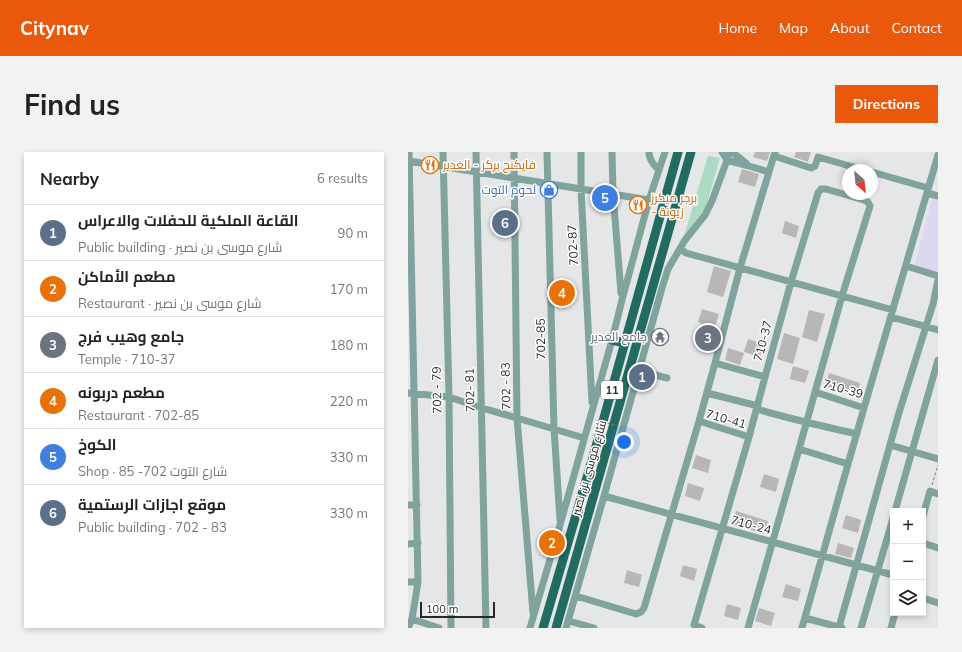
<!DOCTYPE html>
<html lang="en">
<head>
<meta charset="utf-8">
<style>
	body { margin:0; font-family:Mulish,Cairo,sans-serif; background:#f2f2f2; color:#222 }
	.controls { position:absolute; right:12px; bottom:12px; display:grid; overflow:hidden; border-radius:0px; box-shadow:0 2px 6px #0003 }
	.controls button { width:36px; height:36px; display:grid; place-items:center; padding:0; border:0; border-bottom:1px solid #e0e0e0; background:#fff; color:#222; font:20px sans-serif }
	.compass { position:absolute; left:434px; top:12px; width:36px; height:36px; border-radius:50%; background:#fff; box-shadow:0 2px 6px #0003; rotate:153deg }
	.scale { position:absolute; left:12px; bottom:10px; width:75px; box-sizing:border-box; padding-left:4px; border:2px solid #282829; border-top:0; font-size:11px; line-height:14px; white-space:nowrap; color:#282829; -webkit-text-stroke:3px #fff; paint-order:stroke }
	.you { position:absolute; left:216px; top:290px; width:14px; height:14px; margin:-10px; border:3px solid #fff; border-radius:50%; background:#1a73e8; box-shadow:0 0 0 6px #1a73e833 }
	.badge { display:grid; place-items:center; width:26px; height:26px; border-radius:50%; background:#ea580c; color:#fff; font-size:13px; font-weight:700 }
	.pin { position:absolute; translate:-50% -50%; border:2px solid #fff; box-shadow:0 1px 4px #0006 }
	.list { margin:0; padding:0; list-style:none }
	h2 { display:flex; justify-content:space-between; align-items:center; height:52px; margin:0; padding:0 16px; font-size:17px }
	h2 small { font-size:13px; font-weight:400; color:#767676 }
	.list li { display:grid; grid-template-columns:26px 1fr auto; gap:12px; align-items:center; box-sizing:border-box; height:56px; padding:0 16px; border-top:1px solid #e0e0e0 }
	.list b { display:block; font-size:15px; white-space:nowrap }
	.list p { margin:0; font-size:13px; white-space:nowrap; color:#767676 }
	.list em { font-size:13px; font-style:normal; color:#767676 }
	.icon { flex:none; width:22px; height:22px; fill:none; stroke:currentColor; stroke-width:2; stroke-linecap:round; stroke-linejoin:round }
	.map { position:relative; flex:none; width:530px; height:476px; overflow:hidden; border-radius:0px }
	header { display:flex; align-items:center; gap:24px; box-sizing:border-box; height:56px; padding:0 20px; background:#ea580c; color:#fff }
	header strong { font-size:19px }
	nav { display:flex; gap:22px; margin-inline-start:auto; font-size:14px }
	.intro { display:flex; align-items:center; justify-content:space-between; box-sizing:border-box; height:96px; padding:0 24px }
	h1 { margin:0; font-size:28px }
	.button { padding:10px 18px; border-radius:0px; background:#ea580c; color:#fff; font-size:14px; font-weight:700 }
	main { display:flex; gap:24px; padding:0 24px }
	aside { flex:1; background:#fff; border-radius:0px; box-shadow:0 2px 6px #0003 }
	.map>svg:first-child { display:block }
</style>
</head>
<body>
<header>
<strong>Citynav</strong>
<nav><a>Home</a><a>Map</a><a>About</a><a>Contact</a></nav>
</header>
<div class="intro"><h1>Find us</h1><a class="button">Directions</a></div>
<main>
<aside>
<h2>Nearby<small>6 results</small></h2>
<ul class="list">
<li><span class="badge" style="background:#5c6f8a">1</span><div><b>القاعة الملكية للحفلات والاعراس</b><p>Public building · شارع موسى بن نصير</p></div><em>90 m</em></li>
<li><span class="badge" style="background:#e8710a">2</span><div><b>مطعم الأماكن</b><p>Restaurant · شارع موسى بن نصير</p></div><em>170 m</em></li>
<li><span class="badge" style="background:#6b7280">3</span><div><b>جامع وهيب فرج</b><p>Temple · 710-37</p></div><em>180 m</em></li>
<li><span class="badge" style="background:#e8710a">4</span><div><b>مطعم دربونه</b><p>Restaurant · 702-85</p></div><em>220 m</em></li>
<li><span class="badge" style="background:#3f7fe0">5</span><div><b>الكوخ</b><p>Shop · شارع التوت 702- 85</p></div><em>330 m</em></li>
<li><span class="badge" style="background:#5c6f8a">6</span><div><b>موقع اجازات الرستمية</b><p>Public building · 702 - 83</p></div><em>330 m</em></li>
</ul>
</aside>
<div class="map">
<svg width="530" height="476" viewBox="0 0 530 476">
	<rect width="100%" height="100%" fill="#e5e6e7"/>
	<path fill="#dcd9ef" d="M524,46L530,47V121L506,115Z"/>
	<path fill="#abdbc2" d="M300,4L312,6L298,55L276,84Z"/>
	<path fill="#b9b7b6" d="M347,0H362L359,9L345,5Z
		M388,0H403L400,10L386,5Z
		M334,17L351,22L347,35L330,30Z
		M377,69L391,74L388,86L374,81Z
		M306,114L323,119L315,145L299,140Z
		M294,157L311,162L306,178L310,179L305,198L288,193L294,172L290,170Z
		M401,158L417,162L409,190L394,185Z
		M376,181L392,186L385,212L369,207Z
		M340,187L355,192L352,205L336,200Z
		M320,196L336,201L332,213L317,208Z
		M385,214L401,219L397,231L382,227Z
		M421,221L452,231L449,244L417,234Z
		M288,303L303,308L300,321L284,316Z
		M356,322L371,327L368,340L352,335Z
		M280,331L296,336L292,349L277,344Z
		M328,359L360,369L356,382L324,372Z
		M438,363L453,368L450,381L434,376Z
		M430,391L446,396L443,406L427,402Z
		M275,413L289,417L286,429L272,424Z
		M219,418L234,423L231,435L216,431Z
		M378,432L393,437L390,449L374,445Z
		M319,452L333,456L330,468L316,464Z
		M351,456L367,461L363,474L347,469Z"/>
	<g fill="none" stroke-linecap="round" stroke-linejoin="round">
		<path stroke="#7e7f80" stroke-width="1" stroke-dasharray="3 2" stroke-linecap="butt" d="M524,333L530,313"/>
		<path stroke="#81a39d" stroke-width="7" d="M35,0L41,245L43,476
			M68,0L78,476
			M106,0L109,266L125,461
			M139,0L146,276L152,368
			M173,0V37L184,250
			M204,0L205,42L213,141
			M241,0C241,8 246,13 251,18
			M314,0L319,8L341,14L361,20
			M324,0L338,11
			M367,0L332,116L307,211L357,225L383,130L410,41L413,37H418L456,48L460,50L462,54L434,144L407,240L456,256L530,3
			M366,4L403,16L407,14L410,5L456,18
			M1,9L241,48
			M464,20L520,36
			M519,41L530,44
			M272,97L278,101L485,158
			M498,114L530,124
			M530,128L525,152L490,264L482,293L530,307
			M483,165L530,178
			M231,219L259,226
			M0,241L41,245L74,256L109,266L176,286
			M299,241L350,254
			M349,257C381,267 415,274 449,282
			M291,269L307,211
			M341,285L357,225
			M391,297L407,240
			M440,312L456,256
			M196,344L485,423
			M0,353H9
			M487,359L530,208
			M515,364L522,339L530,342
			M515,391L530,396
			M0,392L10,391
			M0,430H10
			M168,444L228,462L233,460L236,456L291,269L341,285L286,473L294,476
			M515,446L530,451
			M397,466L434,476
			M4,467L31,476
			M161,469L186,476
			M431,475L482,293
			M0,476L4,467L10,430L1,0
			M122,476L152,373L204,188L214,148L241,48L257,0
			M158,476L196,344L254,136L260,117L277,88L297,63L304,49L322,0
			M340,476L391,297L440,312L394,476
			M453,476L485,366
			M483,476L487,461"/>
		<path stroke="#216b61" stroke-width="9" d="M204,188L217,191
			M135,476L187,298L270,0
			M148,476L283,0"/>
		<path stroke="#7e7f80" stroke-width="1" stroke-dasharray="3 2" stroke-linecap="butt" d="M189,269L211,274"/>
	</g>
	<defs>
		<symbol id="restaurant-ring" viewBox="-11 -11 22 22"><circle r="9.5" fill="#fff" stroke="#e8710a" stroke-width="1.5"/><path d="M-5-6h1v4h1v-4h1v4h1v-4h1v5L-1.5 .5V6h-2V.5L-5-1ZM5-6V6H3V1.5H1.5Q1.5-4 5-6Z" fill="#e8710a"/></symbol>
		<symbol id="shop-ring" viewBox="-11 -11 22 22"><circle r="9.5" fill="#fff" stroke="#3f7fe0" stroke-width="1.5"/><path d="M-5-2.5h2.3a2.7 3.5 0 0 1 5.4 0H5L5.5 6h-11ZM-1.5-2.5h3a1.5 2.3 0 0 0-3 0Z" fill="#3f7fe0"/></symbol>
		<symbol id="temple-ring" viewBox="-11 -11 22 22"><circle r="9.5" fill="#fff" stroke="#6b7280" stroke-width="1.5"/><path d="M0-6L5-2H3V0L6.5 2.5H4V6H1.5V3h-3V6H-4V2.5H-6.5L-3 0V-2H-5Z" fill="#6b7280"/></symbol>
	</defs>
	<g fill-rule="evenodd">
		<use href="#restaurant-ring" x="12" y="3" width="20" height="20"/>
		<use href="#shop-ring" x="131" y="28" width="20" height="20"/>
		<use href="#restaurant-ring" x="220" y="43" width="20" height="20"/>
		<use href="#temple-ring" x="242" y="175" width="20" height="20"/>
	</g>
	<g text-anchor="middle" stroke-width="3" stroke-linejoin="round" paint-order="stroke">
		<rect fill="#fff" stroke="#686869" stroke-width="1" x="193" y="229" width="22" height="18" rx="3"/>
		<g font-size="11" font-weight="bold" fill="#282829">
			<text x="204" y="242">11</text>
		</g>
		<g font-size="12" fill="#c56008" stroke="#fff" text-anchor="start">
			<text x="35" y="17">فايكنج بركر - الغدير</text>
			<text x="243" y="50">برجر ميكرز<tspan x="243" dy="14">- زيونة</tspan></text>
		</g>
		<g font-size="12" fill="#366cbe" stroke="#fff" text-anchor="end">
			<text x="128" y="42">لحوم التوت</text>
		</g>
		<g font-size="12" fill="#282829" stroke="#fff">
			<text transform="translate(165 93) rotate(-93)" y="4">702-87</text>
			<text transform="translate(133 187) rotate(-91)" y="4">702-85</text>
			<text transform="translate(355 189) rotate(-75)" y="4">710-37</text>
			<text transform="translate(98 234) rotate(-91)" y="4">702 - 83</text>
			<text transform="translate(435 237) rotate(16)" y="4">710-39</text>
			<text transform="translate(29 238) rotate(-91)" y="4">702 - 79</text>
			<text transform="translate(62 238) rotate(-91)" y="4">702- 81</text>
			<text transform="translate(318 267) rotate(16)" y="4">710-41</text>
			<text transform="translate(181 316) rotate(-74)" y="4">شارع موسى بن نصير</text>
			<text transform="translate(343 373) rotate(15)" y="4">710-24</text>
		</g>
		<g font-size="12" fill="#5b616d" stroke="#fff" text-anchor="end">
			<text x="239" y="189">جامع الغدير</text>
		</g>
	</g>
</svg>
<div class="controls">
<button>+</button>
<button>−</button>
<button><svg class="icon" aria-label="layers" viewBox="0 0 24 24"><path d="M12 4l9 5-9 5-9-5zM3 14l9 5 9-5"/></svg></button>
</div>
<svg class="compass" viewBox="-18 -18 36 36"><path d="M0-13l5 13h-10z" fill="#e53935"/><path d="M0 13l5-13h-10z" fill="#767676"/></svg>
<div class="scale">100 m</div>
<div class="you"></div>
<div class="pin badge" style="left:234px;top:225px;background:#5c6f8a">1</div>
<div class="pin badge" style="left:144px;top:391px;background:#e8710a">2</div>
<div class="pin badge" style="left:300px;top:186px;background:#6b7280">3</div>
<div class="pin badge" style="left:154px;top:141px;background:#e8710a">4</div>
<div class="pin badge" style="left:197px;top:46px;background:#3f7fe0">5</div>
<div class="pin badge" style="left:97px;top:71px;background:#5c6f8a">6</div>
</div>
</main>
</body>
</html>
